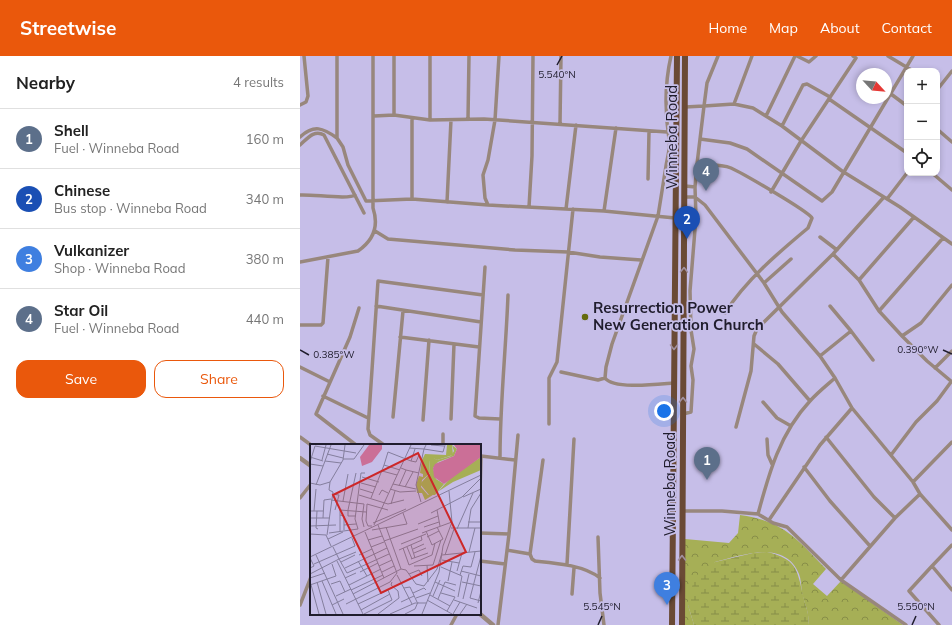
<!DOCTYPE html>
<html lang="en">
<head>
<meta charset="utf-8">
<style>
	body { margin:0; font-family:Mulish,sans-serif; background:#f2f2f2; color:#222 }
	.controls { position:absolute; right:12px; top:12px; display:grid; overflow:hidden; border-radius:8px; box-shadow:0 2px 6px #0003 }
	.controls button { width:36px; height:36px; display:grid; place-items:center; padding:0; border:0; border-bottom:1px solid #e0e0e0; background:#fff; color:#222; font:20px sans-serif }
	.compass { position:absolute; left:556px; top:12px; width:36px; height:36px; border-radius:50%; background:#fff; box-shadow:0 2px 6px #0003; rotate:116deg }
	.you { position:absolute; left:364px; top:355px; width:14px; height:14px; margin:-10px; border:3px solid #fff; border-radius:50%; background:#1a73e8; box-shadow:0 0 0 6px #1a73e833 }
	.badge { display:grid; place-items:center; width:26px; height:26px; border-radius:50%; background:#ea580c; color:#fff; font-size:13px; font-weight:700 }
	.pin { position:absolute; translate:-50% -33px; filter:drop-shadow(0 1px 2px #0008) }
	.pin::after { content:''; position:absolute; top:21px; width:14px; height:12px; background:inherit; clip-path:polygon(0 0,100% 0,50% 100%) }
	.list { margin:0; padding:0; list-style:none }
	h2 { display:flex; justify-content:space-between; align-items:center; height:52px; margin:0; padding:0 16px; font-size:17px }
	h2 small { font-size:13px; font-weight:400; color:#767676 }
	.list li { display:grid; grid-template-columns:26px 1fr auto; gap:12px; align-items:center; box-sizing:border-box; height:60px; padding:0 16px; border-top:1px solid #e0e0e0 }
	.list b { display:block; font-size:15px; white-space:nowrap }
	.list p { margin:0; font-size:13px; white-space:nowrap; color:#767676 }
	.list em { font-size:13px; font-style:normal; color:#767676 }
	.actions { display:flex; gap:8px; padding:12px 16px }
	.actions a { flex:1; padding:9px 0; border:1px solid #ea580c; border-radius:12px; text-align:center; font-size:14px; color:#ea580c }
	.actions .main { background:#ea580c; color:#fff }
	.icon { flex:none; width:22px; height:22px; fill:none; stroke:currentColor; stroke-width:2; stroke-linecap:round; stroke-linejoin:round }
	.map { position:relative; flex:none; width:652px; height:569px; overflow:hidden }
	header { display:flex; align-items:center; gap:24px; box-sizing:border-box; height:56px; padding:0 20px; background:#ea580c; color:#fff }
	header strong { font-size:19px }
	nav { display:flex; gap:22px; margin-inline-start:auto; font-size:14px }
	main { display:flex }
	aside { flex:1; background:#fff }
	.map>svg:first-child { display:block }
</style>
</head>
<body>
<header>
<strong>Streetwise</strong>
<nav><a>Home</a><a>Map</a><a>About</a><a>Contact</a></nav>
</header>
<main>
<aside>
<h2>Nearby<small>4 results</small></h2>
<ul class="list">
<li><span class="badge" style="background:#5c6f8a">1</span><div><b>Shell</b><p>Fuel · Winneba Road</p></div><em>160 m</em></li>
<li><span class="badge" style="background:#1a4fb4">2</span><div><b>Chinese</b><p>Bus stop · Winneba Road</p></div><em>340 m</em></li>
<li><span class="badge" style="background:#3f7fe0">3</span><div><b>Vulkanizer</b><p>Shop · Winneba Road</p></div><em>380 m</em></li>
<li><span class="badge" style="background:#5c6f8a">4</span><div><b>Star Oil</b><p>Fuel · Winneba Road</p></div><em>440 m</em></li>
</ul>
<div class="actions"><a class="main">Save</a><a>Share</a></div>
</aside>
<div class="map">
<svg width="652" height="569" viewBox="0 0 652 569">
	<defs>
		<pattern id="forest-crowns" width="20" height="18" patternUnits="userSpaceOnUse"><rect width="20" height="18" fill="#a6af56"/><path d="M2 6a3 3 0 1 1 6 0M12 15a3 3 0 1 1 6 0" fill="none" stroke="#878e48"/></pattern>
		<pattern id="wetland-marsh" width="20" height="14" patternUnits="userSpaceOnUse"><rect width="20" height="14" fill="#a6af56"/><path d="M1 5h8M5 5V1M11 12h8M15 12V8" fill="none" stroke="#878e48"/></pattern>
	</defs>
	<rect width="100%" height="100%" fill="#c6bee8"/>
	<path fill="url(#forest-crowns)" d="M440,459C484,465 497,483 526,513L513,528L527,540L541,525L603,569H508C510,556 504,548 502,536C501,530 501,523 499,518C485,483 442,499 415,506L388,549L394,569H384L385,483L429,487L438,477Z"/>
	<path fill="url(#wetland-marsh)" d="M467,496C496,503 497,512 503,539C505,550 510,557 508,569H394L388,549V542L395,522L401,515L415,506L453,497Z"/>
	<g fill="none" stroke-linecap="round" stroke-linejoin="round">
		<path stroke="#98877c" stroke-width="3.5" d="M37,0V82L43,91L48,109L66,145L112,143L188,149L304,155L375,162
			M94,0V59
			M371,0C365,26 365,57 369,83C371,91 367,102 366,110L376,107
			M418,0L407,27L404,50L434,48L453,52L482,70L542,115L600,151L652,188
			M497,0L509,6L516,0
			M588,0L613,15
			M637,34L652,15
			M591,38L607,50
			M529,43L607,97
			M434,48L452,0
			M0,49L6,46L8,40L4,0
			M385,51L404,50L397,108
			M74,60L94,59L130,64L184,63L367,76
			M466,60L495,0
			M168,63L169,0
			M130,64V0
			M260,68L261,0
			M482,70L503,29L507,28L530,41
			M637,73L652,86
			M0,81C14,68 23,72 37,82
			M400,83L430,87L447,93L522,145L532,136L613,0
			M0,89C7,83 14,73 24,79L64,157
			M366,110L358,160L312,288L306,311L305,322C314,334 360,328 374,327
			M632,117L652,134
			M348,123L349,76
			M385,130L395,131L397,108C408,109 421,108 431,112C442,117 508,155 512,162L508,172C478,197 446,224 425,257
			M471,136L501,85L556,2L553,0
			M0,139C12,138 49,144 55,139
			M385,141H395L405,149L464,227L482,256L520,300L535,322L552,352L613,426L620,438L652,474
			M112,143V62
			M587,143L607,117
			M147,146L151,64
			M188,149L185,142L183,119L188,104L195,64L199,0
			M229,151L232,100L233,0
			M266,153L276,69
			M304,155L316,72
			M75,175L88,183L215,194L268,196L300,201L341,204
			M520,181L537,194
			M533,198L559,224L579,255L602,280L627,305L652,326
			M0,206L58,195C74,184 79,170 73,152V0
			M185,211L175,360L179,362L200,363
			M559,224L614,161
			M464,227L491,203
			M76,250L181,266
			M579,255L643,182
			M0,269H21L23,267L28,201
			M551,275L573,304
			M602,280L621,267L652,229
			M100,281L179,291
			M454,288L478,308L510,345
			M520,300L551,275L530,250
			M0,311L30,326
			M635,312L652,295
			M261,316L298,324L305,322
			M23,340L68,362
			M463,346L477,362L491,370
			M383,358L391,356L393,324L391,310L394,293L391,274L390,235L396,161L395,131
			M93,361L103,255
			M151,363L154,288
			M123,364L129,284
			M249,368V322L257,306L273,153
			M436,371L451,315L454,280L457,273L533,198L584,141
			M143,378V389
			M0,381L11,389
			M526,381L574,441L595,462L620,438
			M467,383L468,399L472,408
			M56,389L16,358L50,281L59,252
			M84,389L70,379L68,373L78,225L183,239
			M591,399L616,366L637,345L651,326
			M181,400L215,404
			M200,401C200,347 206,293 208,239
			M504,411L530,445L570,490
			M613,426L652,386
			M180,438L181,400
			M0,442L11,428
			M383,455H422L458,458L473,467L487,471L541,524L606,569
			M458,458C469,417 480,377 510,345C518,336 527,329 535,322
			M469,464L520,389L552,352
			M180,477L209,478
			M298,481L300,537L304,569
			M652,489L632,510L652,534
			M207,494L230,498L232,503L235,505C255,507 284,509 300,522
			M230,498L243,404
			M180,505L205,508
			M267,508L274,383
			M632,510L609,535L639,569
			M541,524L595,462
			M272,538L274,512
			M0,549L11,521
			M151,569L157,558
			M198,569L209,478L218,379"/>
		<path stroke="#98877c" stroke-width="4.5" d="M0,402L11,410
			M180,558L193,569"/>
		<path stroke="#6a4a35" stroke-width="6" d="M372,569L377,0
			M382,569L385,0"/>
	</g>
	<defs><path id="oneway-chevron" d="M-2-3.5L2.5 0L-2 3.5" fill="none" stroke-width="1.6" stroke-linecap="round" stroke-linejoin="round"/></defs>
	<g stroke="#a190a0">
		<use href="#oneway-chevron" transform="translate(384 214) rotate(-89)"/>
		<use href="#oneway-chevron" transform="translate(374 291) rotate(90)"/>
		<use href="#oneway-chevron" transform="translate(383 344) rotate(-90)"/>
		<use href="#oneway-chevron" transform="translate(382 502) rotate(-90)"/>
	</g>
	<path fill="none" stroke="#201d2d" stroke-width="1.5" d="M257,9L262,0M0,294L9,299M643,294L652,298M298,569L302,560M612,569L616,560"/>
	<circle fill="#656b0e" stroke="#c6bee8" stroke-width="1.5" cx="285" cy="261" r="4"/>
	<g text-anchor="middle" stroke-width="3.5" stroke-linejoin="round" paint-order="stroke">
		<g font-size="15" fill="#201d2d" stroke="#c6bee8">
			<text transform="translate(372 81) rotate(-90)" y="5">Winneba Road</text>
			<text transform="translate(370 428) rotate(-90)" y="5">Winneba Road</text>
		</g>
		<g font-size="15" font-weight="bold" fill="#201d2d" stroke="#c6bee8" text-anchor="start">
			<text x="293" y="257">Resurrection Power<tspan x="293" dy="17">New Generation Church</tspan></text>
		</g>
	</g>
	<g transform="translate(10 388)">
		<rect width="171" height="171" fill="#c6bee8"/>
		<path d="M137,1H142L143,11L127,16L123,14L119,17L120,29L112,36L111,43L118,51L128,48L142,32L171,13V26L143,38L115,56L112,49H107L106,41L109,32L113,33V30L110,29L112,16L115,10L136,11Z" fill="#a6af56"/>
		<path d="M142,1L147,5L144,12L128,18L123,24L126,35L134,40L125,51H119L110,40L120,29L119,15L122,13L127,16L141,12L144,7Z" fill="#a6af56"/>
		<path d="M59,1H72V5L62,18L52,22L50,13ZM144,1H171V13L134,40L124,33L123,24L125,20L144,12L147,5Z" fill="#cb6f97"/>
		<path fill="none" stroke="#847e9d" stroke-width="1" d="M121,1L134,2M99,4L114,5L116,1M17,10L33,14M0,13L13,17M33,15H44L54,1M12,16L16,1M15,17L31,19M101,17L106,18L109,11M0,18L5,2L46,9M0,20L13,22M90,26L74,21L78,8L101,17L105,5M96,26L109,29M72,27L87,31M52,33L69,38M0,39L10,41L20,38L33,16L35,1M51,39L66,43M83,40L106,45M6,41L21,1M89,42L96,26L91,24M95,43L103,28M50,45L63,49M80,45L90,48L106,47M22,50L29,51L25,66M49,51L78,60L94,56M69,51L72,46L78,49M153,53L171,45M61,54L74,21M21,56L54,60L52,75L54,83M33,57L38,30M111,58L106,41L114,5L133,8L135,1M81,60L85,47M38,66L46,29M38,66V72H46M127,66L130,82M0,67H13M4,67L6,45M7,67L6,84L8,85M121,69L152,53L171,34M30,71L34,72V86M0,74H20M13,74L14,56L21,55M158,78H171M63,79L96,65M108,80L128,72M34,81L46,80M64,81L101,1M0,82L26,81M62,82H58L56,77L57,60L78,66M76,83L91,125M114,83L129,78M141,84H171M158,84L161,65L171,49M147,85L163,49M62,86L97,80L93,69M116,87L122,101L133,95L127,83M30,88V66L56,68M55,88L74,134M19,89L48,85L45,75L51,29H55M112,89L142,78M0,90L16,91L21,102M17,91L23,48L19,46L20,38M117,93L129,87M18,95L33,88M58,96L72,92M74,97L108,85M91,100L116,90M101,101L105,114M61,103L74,98M97,103L102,115M93,104L99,121L122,111L125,99M103,105L114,100M89,106L112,96L111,92M46,108L29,115L37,129L79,110M159,108L165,84M104,109L116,104M6,111L33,170M49,111L62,105M132,111L171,107M135,111L144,85M171,112L160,154L171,157M0,113L171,31M101,115L118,109M132,116L149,119M27,117L53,170M48,117L57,132M31,118L45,111M4,120L45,102L42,94M117,121L118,138M69,122L82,116M104,122L123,121L131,96M131,123L152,132L148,153M0,124L4,122L0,114M35,124L77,104M91,125L96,126L106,140L114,142L127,125L132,109M147,127L152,109M151,127L171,132M50,128L68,119M72,128L84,122M0,130L29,115L23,103M99,130L109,126L112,132M87,131L102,160M150,131L153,122L161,123L165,108M0,134L15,129M35,134L46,129M0,137L9,170M12,137L26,170M138,137L142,118M7,138L16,170M125,138L145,147M152,138L171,142M21,140L30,137L35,148M0,141L26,132L22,120M39,141L71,125M94,144L100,143L107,158M41,146L73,131M103,149L114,144L116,146M131,149L145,153L137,167M43,150L91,125M120,151L140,162M26,152L41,145M123,152L130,136M106,154L120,149M128,155L135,138L146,141M153,155L159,130M117,156L142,170M144,156L167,164M91,158L104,152M168,159L171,147M36,160L80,138L87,129L68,81M48,160L78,146L82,156L54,170M22,161L34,155M51,166L80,150M68,170L89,154L88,147L81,141L82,138M80,170L105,159H116M95,170L105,165L108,158M112,170L129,128L133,102L142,78L139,47M143,170L150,158M150,170L157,160"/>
		<path fill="#cd2728" fill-opacity="0.15" stroke="#cd2728" stroke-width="2" d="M108,9L156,108L71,149L23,51Z"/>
		<rect width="171" height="171" fill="none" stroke="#201d2d" stroke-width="2"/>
	</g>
	<g font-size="10" text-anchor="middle" fill="#201d2d" stroke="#c6bee8" stroke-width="3.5" stroke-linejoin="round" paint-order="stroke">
		<text x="257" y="22">5.540°N</text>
		<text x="618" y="297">0.390°W</text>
		<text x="34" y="302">0.385°W</text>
		<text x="302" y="554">5.545°N</text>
		<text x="616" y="554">5.550°N</text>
	</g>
</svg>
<div class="controls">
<button>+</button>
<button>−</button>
<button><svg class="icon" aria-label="locate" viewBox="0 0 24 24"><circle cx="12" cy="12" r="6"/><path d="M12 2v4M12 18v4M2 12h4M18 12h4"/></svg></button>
</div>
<svg class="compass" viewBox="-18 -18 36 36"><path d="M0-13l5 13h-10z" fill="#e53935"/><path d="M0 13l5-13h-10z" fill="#767676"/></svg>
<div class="you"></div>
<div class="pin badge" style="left:407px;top:424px;background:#5c6f8a">1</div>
<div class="pin badge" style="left:387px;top:183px;background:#1a4fb4">2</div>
<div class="pin badge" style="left:367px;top:549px;background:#3f7fe0">3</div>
<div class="pin badge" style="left:406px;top:135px;background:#5c6f8a">4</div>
</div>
</main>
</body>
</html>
